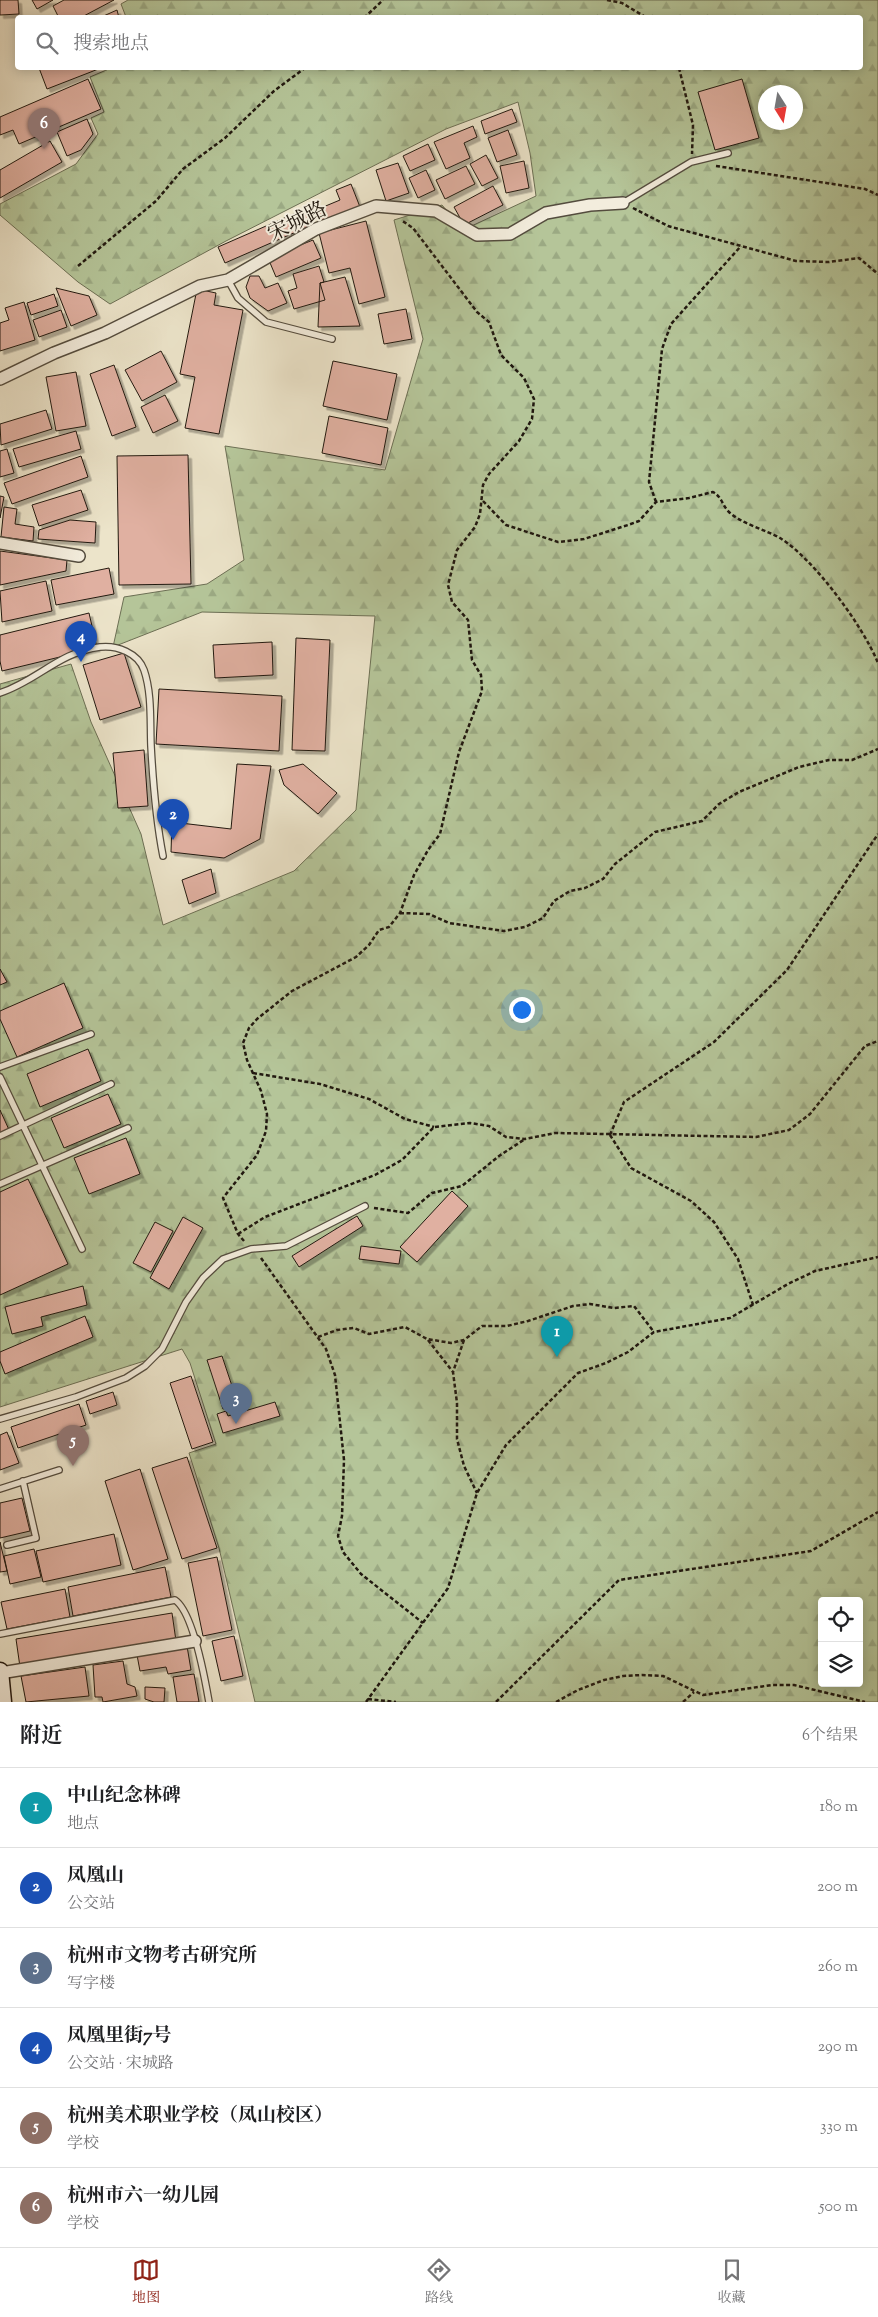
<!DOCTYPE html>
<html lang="zh">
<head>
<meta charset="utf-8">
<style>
	body { margin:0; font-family:"Sorts Mill Goudy","Noto Serif SC",serif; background:#f6f6f6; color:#202124 }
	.controls { position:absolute; right:15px; bottom:15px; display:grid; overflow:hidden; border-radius:5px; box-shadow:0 2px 12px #0003 }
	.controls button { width:45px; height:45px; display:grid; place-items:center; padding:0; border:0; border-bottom:1px solid #e0e0e0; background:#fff; color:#202124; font:25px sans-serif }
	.compass { position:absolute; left:758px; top:85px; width:45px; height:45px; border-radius:50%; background:#fff; box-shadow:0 2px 12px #0003; rotate:169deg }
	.you { position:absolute; left:521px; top:1009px; width:18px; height:18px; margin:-12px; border:4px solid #fff; border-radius:50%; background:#1a73e8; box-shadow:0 0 0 8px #1a73e833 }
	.badge { display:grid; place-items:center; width:32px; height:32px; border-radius:50%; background:#8f2418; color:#fff; font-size:16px; font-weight:700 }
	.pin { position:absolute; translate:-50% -41px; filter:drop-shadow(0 1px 2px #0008) }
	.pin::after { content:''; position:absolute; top:26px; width:18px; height:15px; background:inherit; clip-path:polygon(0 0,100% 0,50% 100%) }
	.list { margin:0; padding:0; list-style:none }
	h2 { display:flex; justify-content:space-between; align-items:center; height:65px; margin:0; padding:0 20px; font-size:21px }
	h2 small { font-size:16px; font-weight:400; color:#757577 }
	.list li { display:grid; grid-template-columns:32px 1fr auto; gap:15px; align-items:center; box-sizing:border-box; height:80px; padding:0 20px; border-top:1px solid #e0e0e0 }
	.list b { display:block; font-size:19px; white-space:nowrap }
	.list p { margin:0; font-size:16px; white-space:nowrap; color:#757577 }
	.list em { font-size:16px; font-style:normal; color:#757577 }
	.icon { flex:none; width:28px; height:28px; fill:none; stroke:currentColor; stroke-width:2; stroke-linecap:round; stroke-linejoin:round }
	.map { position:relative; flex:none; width:878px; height:1702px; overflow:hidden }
	.search { position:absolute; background:#fff; box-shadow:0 2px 12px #0003; left:15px; right:15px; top:15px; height:55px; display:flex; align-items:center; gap:12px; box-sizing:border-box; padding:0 18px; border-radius:5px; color:#757577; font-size:19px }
	.sheet { height:545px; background:#fff }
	nav { display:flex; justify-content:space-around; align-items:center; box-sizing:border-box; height:70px; border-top:1px solid #e0e0e0; background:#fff; font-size:14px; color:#757577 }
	nav a { display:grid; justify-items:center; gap:2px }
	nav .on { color:#8f2418 }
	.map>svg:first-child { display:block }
</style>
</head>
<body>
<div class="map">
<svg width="878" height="1702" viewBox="0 0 878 1702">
	<defs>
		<pattern id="forest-firs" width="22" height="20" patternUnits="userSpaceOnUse" patternTransform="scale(1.25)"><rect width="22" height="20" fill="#b5c599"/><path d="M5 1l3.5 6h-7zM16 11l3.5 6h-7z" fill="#9ba983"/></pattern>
		<filter id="shadow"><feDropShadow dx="3.5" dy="3.5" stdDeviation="0" flood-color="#0004"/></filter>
	</defs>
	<rect width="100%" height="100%" fill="#ece4ca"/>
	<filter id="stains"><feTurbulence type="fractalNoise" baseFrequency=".004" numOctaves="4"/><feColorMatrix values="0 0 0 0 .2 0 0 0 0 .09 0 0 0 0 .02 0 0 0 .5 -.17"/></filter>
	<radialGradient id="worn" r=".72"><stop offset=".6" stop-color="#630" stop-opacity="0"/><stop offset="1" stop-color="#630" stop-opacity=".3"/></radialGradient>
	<path fill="url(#forest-firs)" stroke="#6c6f54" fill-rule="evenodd" d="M128,0H878V1702H255L219,1548L189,1453L216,1444L190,1363L182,1349L0,1407V684L71,664L91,722L141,834L163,925L294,871L356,810L375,616L202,612L113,647L124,597L207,584L244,560L225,446L385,470L423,339L394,220L442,205L463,230L536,196L530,153L518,102L446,129L226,241L110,304L78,282L0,215V204L76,164L98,134L91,118L104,112L90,77L111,68H860V18L126,17L121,4ZM766,92H796V122H766ZM822,1601H859V1683H822Z"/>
	<path fill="#e0b0a1" stroke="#221910" filter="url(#shadow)" d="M0,0H18L19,14L0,15Z
		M32,0H53L37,9Z
		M64,0H114L80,18H59L53,6Z
		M117,10L119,18H99Z
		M39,68H101L47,89Z
		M88,79L101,109L19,144L13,130L0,135V117Z
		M742,79L759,138L715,150L698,92Z
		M512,109L517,122L485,134L481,121Z
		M87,119L93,134L81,150L67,156L57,132Z
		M473,126L477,137L464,143L470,158L446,169L434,142Z
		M508,130L517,155L497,162L488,138Z
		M50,141L62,162L0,198V170Z
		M428,144L435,160L410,171L403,156Z
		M486,155L498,178L482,186L470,164Z
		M524,161L529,188L506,193L500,166Z
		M398,163L409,193L386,201L376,170Z
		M466,166L475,184L445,199L436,180Z
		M426,170L435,190L418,198L409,178Z
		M351,184L360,207L321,222L316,210L340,200L336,190Z
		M493,186L503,205L464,225L454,207Z
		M305,209L312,225L225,263L218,247Z
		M366,221L385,297L359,304L350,268L329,273L319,233Z
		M313,240L321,258L276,277L268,258Z
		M319,266L324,282L320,283L325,300L294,309L288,291L297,288L293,274Z
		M250,276H259L265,288L278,283L287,303L268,311L250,298L246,287Z
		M345,277L360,326L318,327L320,283Z
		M56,288L89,296L97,315L71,326Z
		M197,289L216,293L214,305L243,310L219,434L185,428L195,377L180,374Z
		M54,294L58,306L31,315L27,303Z
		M24,302L35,340L0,351V323L9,320L5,308Z
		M406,309L412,339L384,344L378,314Z
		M61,310L67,327L39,337L33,320Z
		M161,351L177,382L142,401L125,370Z
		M333,361L397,374L387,420L323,406Z
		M114,365L136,427L112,436L90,374Z
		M76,372L86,426L56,431L46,377Z
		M165,395L178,421L153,433L141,407Z
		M46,410L52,429L1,445L0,424Z
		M329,416L388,428L381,465L322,453Z
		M76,431L81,449L19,467L13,449Z
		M7,449L14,473L0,477V451Z
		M188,455L191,584L119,585L117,456Z
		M81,456L88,477L12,504L4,483Z
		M81,490L88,510L39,526L32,505Z
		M0,496L4,497L0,518Z
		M4,507L17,509L15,524L34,527L33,541L1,537Z
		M70,520L96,522L95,543L38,539L39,530Z
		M0,551L67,560L66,571L0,585Z
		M109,568L114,594L56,605L51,580Z
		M46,581L52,611L2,622L0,591Z
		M89,613L97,648L2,671L0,661V635Z
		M296,638L330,640L325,751L292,750Z
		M272,642L273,675L215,678L213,645Z
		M124,653L141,707L100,720L83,665Z
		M159,689L282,696L279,751L156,744Z
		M144,750L148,806L118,808L113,753Z
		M237,764L271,766L260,839L224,858L171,852L172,822L231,829Z
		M303,764L337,793L318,814L284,785L279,770Z
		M211,869L216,893L189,904L182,880Z
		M0,969L7,982L0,985Z
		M64,983L83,1028L17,1057L0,1019V1011Z
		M88,1049L101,1081L40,1107L27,1074Z
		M108,1094L121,1124L64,1148L51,1118Z
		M0,1110L10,1132L0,1136Z
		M126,1138L140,1174L89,1194L74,1158Z
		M28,1179L68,1264L0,1295V1192Z
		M452,1191L468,1206L417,1262L400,1247Z
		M357,1216L363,1226L299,1267L292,1256Z
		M183,1217L203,1228L169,1289L150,1278Z
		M155,1222L173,1231L151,1272L133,1263Z
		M361,1246L401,1251L399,1264L359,1259Z
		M83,1286L87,1305L41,1317L43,1326L12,1334L5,1307Z
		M85,1316L93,1337L5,1374L0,1361V1352Z
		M222,1356L238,1404L223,1409L207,1360Z
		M191,1376L213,1442L192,1449L170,1383Z
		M113,1392L117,1405L90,1414L86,1401Z
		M275,1402L280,1416L223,1433L217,1414L226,1411L228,1416Z
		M79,1404L86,1425L18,1448L11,1427Z
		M7,1432L19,1463L0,1470V1435Z
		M187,1457L217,1548L182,1559L152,1468Z
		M140,1469L168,1559L133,1570L105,1481Z
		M22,1498L30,1531L0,1538V1503Z
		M114,1534L121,1565L43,1582L36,1551Z
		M0,1542L7,1571L0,1572Z
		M34,1549L41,1577L10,1584L4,1556Z
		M217,1557L232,1630L203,1636L188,1563Z
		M165,1567L171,1597L73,1616L68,1587Z
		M65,1589L70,1617L7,1629L1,1602Z
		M172,1613L176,1641L20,1667L16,1639Z
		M234,1636L243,1676L221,1681L212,1641Z
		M187,1646L191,1670L168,1674L166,1667L140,1671L137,1655Z
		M123,1661L127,1684L135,1687L137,1696L103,1702L102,1697H95L93,1665Z
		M85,1667L89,1696L26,1702L21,1676Z
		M194,1674L199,1702H177L173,1677Z
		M145,1687L165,1688L164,1702H154L145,1699Z"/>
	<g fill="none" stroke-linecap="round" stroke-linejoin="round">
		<defs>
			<path id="lane" d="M623,203L691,162L728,153
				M228,280L238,298L266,322L332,339
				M0,693C37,681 59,652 100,647C117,645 138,653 144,670C152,693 150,722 151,746C153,783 156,820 163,856
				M0,1067L91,1034
				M0,1077L82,1249
				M0,1136L111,1084
				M0,1184L128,1128
				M0,1419L76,1397L126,1378L145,1366L162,1349L186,1302L203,1278L223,1259L251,1249L286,1246L365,1206
				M0,1489L59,1470
				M7,1545L36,1538L23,1481
				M0,1634L175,1600C193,1612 205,1679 209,1702"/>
			<path id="street" d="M0,379L54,353L105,333L200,286L228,280L316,229L376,206L436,211L477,235L510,234L546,213L590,205L623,203
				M0,543L79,556
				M0,1673L195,1641"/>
			<path id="secondary" d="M0,1671L3,1702"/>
		</defs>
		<use href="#lane" stroke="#544c3e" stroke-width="8"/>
		<use href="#street" stroke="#544c3e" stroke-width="14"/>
		<use href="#secondary" stroke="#221910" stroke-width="19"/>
		<path stroke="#221910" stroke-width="2.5" stroke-dasharray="4 2.5" stroke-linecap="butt" d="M607,0L622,3L647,18
			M364,18L383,0
			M679,68L693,125L692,154
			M716,166L865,189L878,195
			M633,208L668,226L796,261L829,262L859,258L878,274
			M78,266L156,201L183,169L225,138L274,91L305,68
			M483,501L506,525L558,542L584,539L628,525L639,521L656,502L689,498L713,492C722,497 722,505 729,512C740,523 766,530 780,538C814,559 863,626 878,663
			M656,502L649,482L662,349L671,324L741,246
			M400,913L429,914L449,923L504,931L525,927L543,918L554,901L570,891L585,888L603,879L615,864L655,832L702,821L719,804L739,792L799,767L829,760H852L878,749
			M253,1073L320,1084L369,1099L405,1119L434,1127
			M610,1135L624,1102L714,1042L787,970L878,834
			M610,1135L631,1168L691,1201L714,1222L738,1259L753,1305
			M374,1208L408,1213L432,1193L462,1186L499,1156L525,1139
			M238,1234L265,1217L375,1175L402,1160L434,1127L470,1123L489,1126L506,1137L525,1139L555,1133L756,1137L789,1130L810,1114L865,1046L878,1041
			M244,1241L238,1234L223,1198L257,1155L266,1131L267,1114L261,1091L247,1060L243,1043L249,1028L257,1019L292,991L356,957L369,945L379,930L389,927L400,913L414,875L428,850L440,834L459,752L482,691L481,675L472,660L468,620L452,602L448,585L457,550L475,527L480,514L483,485L489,474L519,441L532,419L534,399L524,378L501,355L489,322L477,312L413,228L401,220
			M261,1258L326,1349L335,1375L344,1460L342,1516L338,1536L343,1552L361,1574L423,1623
			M318,1337L337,1330L354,1328L369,1334L405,1327L427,1339L451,1343L464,1340L482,1326H507L528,1321L573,1306L590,1304L614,1308L634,1306L654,1332
			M428,1340L453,1372
			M464,1340L453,1372L457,1403V1439L464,1466L477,1493
			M368,1699L396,1702
			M366,1702L448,1588L477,1493L506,1445L578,1373L606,1363L628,1352L654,1332L730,1318L788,1284L815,1271L878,1257
			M496,1702L619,1580L811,1551L878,1512
			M556,1702L578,1690L604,1680L623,1676L642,1675L663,1676L703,1695L772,1685H794L865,1702
			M683,1702L694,1692"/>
		<use href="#lane" stroke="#f3eddd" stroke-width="5.5"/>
		<use href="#street" stroke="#f3eddd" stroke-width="11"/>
		<use href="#secondary" stroke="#f3eddd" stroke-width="16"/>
	</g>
	<g text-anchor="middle" stroke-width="4" stroke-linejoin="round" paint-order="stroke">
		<g font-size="21" fill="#221910" stroke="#f3eddd">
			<text transform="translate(297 221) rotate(-27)" y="7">宋城路</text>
		</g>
	</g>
	<rect width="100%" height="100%" filter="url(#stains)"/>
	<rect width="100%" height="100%" fill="url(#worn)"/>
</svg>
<div class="controls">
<button><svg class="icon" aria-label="locate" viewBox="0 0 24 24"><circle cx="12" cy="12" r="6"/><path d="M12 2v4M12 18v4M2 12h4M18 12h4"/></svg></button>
<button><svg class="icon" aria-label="layers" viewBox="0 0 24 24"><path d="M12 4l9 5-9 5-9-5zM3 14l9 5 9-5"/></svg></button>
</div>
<svg class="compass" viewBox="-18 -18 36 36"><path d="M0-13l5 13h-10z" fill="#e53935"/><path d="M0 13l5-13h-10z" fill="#757577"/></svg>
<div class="you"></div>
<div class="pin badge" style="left:557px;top:1357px;background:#0f9aa8">1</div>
<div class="pin badge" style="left:173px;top:840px;background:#1a4fb4">2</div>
<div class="pin badge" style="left:236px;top:1424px;background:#5c6f8a">3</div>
<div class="pin badge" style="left:81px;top:662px;background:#1a4fb4">4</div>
<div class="pin badge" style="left:73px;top:1466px;background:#8d6e63">5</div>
<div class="pin badge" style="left:44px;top:149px;background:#8d6e63">6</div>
<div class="search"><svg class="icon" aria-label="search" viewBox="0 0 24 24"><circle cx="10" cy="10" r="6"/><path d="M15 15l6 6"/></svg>搜索地点</div>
</div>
<section class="sheet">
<h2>附近<small>6个结果</small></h2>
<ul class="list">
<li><span class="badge" style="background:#0f9aa8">1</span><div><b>中山纪念林碑</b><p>地点</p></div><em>180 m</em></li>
<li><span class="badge" style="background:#1a4fb4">2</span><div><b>凤凰山</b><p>公交站</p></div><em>200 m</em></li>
<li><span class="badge" style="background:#5c6f8a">3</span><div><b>杭州市文物考古研究所</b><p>写字楼</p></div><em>260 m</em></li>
<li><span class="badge" style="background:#1a4fb4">4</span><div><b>凤凰里街7号</b><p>公交站 · 宋城路</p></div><em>290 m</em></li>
<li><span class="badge" style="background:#8d6e63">5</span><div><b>杭州美术职业学校（凤山校区）</b><p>学校</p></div><em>330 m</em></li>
<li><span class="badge" style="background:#8d6e63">6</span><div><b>杭州市六一幼儿园</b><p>学校</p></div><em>500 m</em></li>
</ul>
</section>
<nav>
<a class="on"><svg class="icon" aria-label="map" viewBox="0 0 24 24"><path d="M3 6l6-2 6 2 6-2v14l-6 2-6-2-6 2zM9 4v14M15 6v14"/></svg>地图</a>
<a><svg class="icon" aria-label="directions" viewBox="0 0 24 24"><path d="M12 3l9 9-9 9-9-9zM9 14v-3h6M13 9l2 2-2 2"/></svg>路线</a>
<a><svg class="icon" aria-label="saved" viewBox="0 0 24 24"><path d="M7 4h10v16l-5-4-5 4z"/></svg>收藏</a>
</nav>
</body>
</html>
